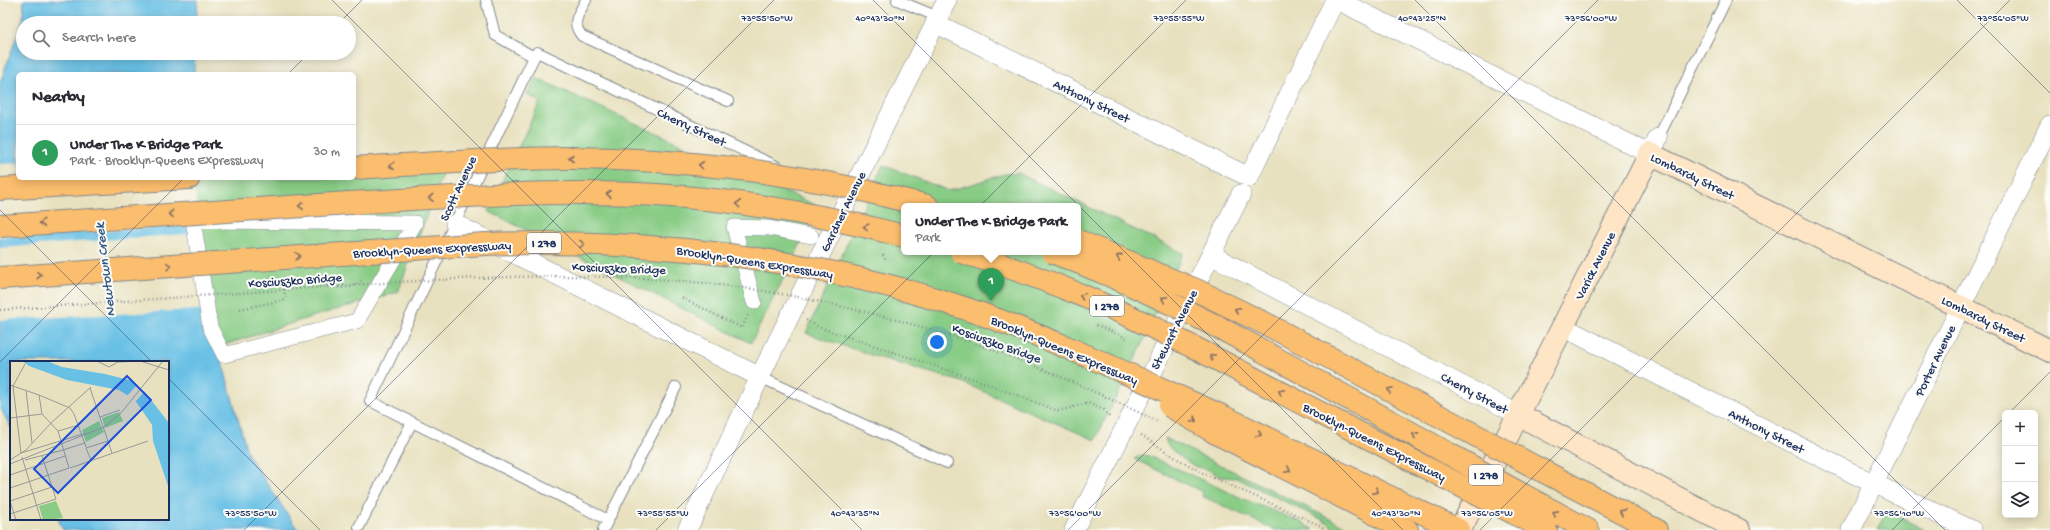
<!DOCTYPE html>
<html lang="en">
<head>
<meta charset="utf-8">
<style>
	body { margin:0; font-family:"Gochi Hand",sans-serif; background:#f2f2f3; color:#2b2b33 }
	.controls { position:absolute; right:12px; bottom:12px; display:grid; overflow:hidden; border-radius:6px; box-shadow:0 2px 10px #0003 }
	.controls button { width:36px; height:36px; display:grid; place-items:center; padding:0; border:0; border-bottom:1px solid #e1e1e2; background:#fff; color:#2b2b33; font:20px sans-serif }
	.you { position:absolute; left:937px; top:342px; width:14px; height:14px; margin:-10px; border:3px solid #fff; border-radius:50%; background:#1a73e8; box-shadow:0 0 0 6px #1a73e833 }
	.badge { display:grid; place-items:center; width:26px; height:26px; border-radius:50%; background:#c8321e; color:#fff; font-size:13px; font-weight:700 }
	.pin { position:absolute; translate:-50% -33px; filter:drop-shadow(0 1px 2px #0008) }
	.pin::after { content:''; position:absolute; top:21px; width:14px; height:12px; background:inherit; clip-path:polygon(0 0,100% 0,50% 100%) }
	.popup { position:absolute; left:901px; top:203px; width:180px; height:52px; box-sizing:border-box; display:grid; place-content:center; border-radius:6px; background:#fff; filter:drop-shadow(0 1px 3px #0005); font-size:13px; white-space:nowrap; color:#7c7c81 }
	.popup b { font-size:15px; color:#2b2b33 }
	.popup::after { content:''; position:absolute; left:50%; top:100%; margin-left:-8px; border:8px solid transparent; border-top-color:#fff }
	.list { margin:0; padding:0; list-style:none }
	h2 { display:flex; justify-content:space-between; align-items:center; height:52px; margin:0; padding:0 16px; font-size:17px }
	h2 small { font-size:13px; font-weight:400; color:#7c7c81 }
	.list li { display:grid; grid-template-columns:26px 1fr auto; gap:12px; align-items:center; box-sizing:border-box; height:56px; padding:0 16px; border-top:1px solid #e1e1e2 }
	.list b { display:block; font-size:15px; white-space:nowrap }
	.list p { margin:0; font-size:13px; white-space:nowrap; color:#7c7c81 }
	.list em { font-size:13px; font-style:normal; color:#7c7c81 }
	.icon { flex:none; width:22px; height:22px; fill:none; stroke:currentColor; stroke-width:2; stroke-linecap:round; stroke-linejoin:round }
	.map { position:relative; flex:none; width:2050px; height:530px; overflow:hidden }
	.search { position:absolute; background:#fff; box-shadow:0 2px 10px #0003; left:16px; top:16px; width:340px; height:44px; display:flex; align-items:center; gap:10px; box-sizing:border-box; padding:0 14px; border-radius:22px; color:#7c7c81; font-size:15px }
	.panel { position:absolute; background:#fff; box-shadow:0 2px 10px #0003; left:16px; top:72px; width:340px; height:108px; border-radius:6px }
	.map>svg:first-child { display:block }
</style>
</head>
<body>
<div class="map">
<svg width="2050" height="530" viewBox="0 0 2050 530">
	<rect width="100%" height="100%" fill="#fdfcf7"/>
	<filter id="ink" filterUnits="userSpaceOnUse"><feTurbulence type="fractalNoise" baseFrequency=".025" numOctaves="2"/><feDisplacementMap in="SourceGraphic" scale="8" xChannelSelector="R" yChannelSelector="G"/><feConvolveMatrix kernelMatrix="1 2 1 2 8 2 1 2 1" color-interpolation-filters="sRGB"/></filter>
	<filter id="wash" filterUnits="userSpaceOnUse"><feTurbulence type="fractalNoise" baseFrequency=".012" numOctaves="4" result="noise"/><feDisplacementMap in="SourceGraphic" scale="16" xChannelSelector="R" yChannelSelector="G"/><feGaussianBlur stdDeviation="0.9" result="paint"/><feColorMatrix in="noise" values="0 0 0 0 0 0 0 0 0 0 0 0 0 0 0 0 0 1.4 0 .05"/><feComposite in="paint" operator="in"/></filter>
	<g filter="url(#wash)">
		<rect width="100%" height="100%" fill="#e8e1bf"/>
		<path fill="#88cc85" stroke="#527e72" fill-rule="evenodd" d="M536,78L819,207L751,343L488,211L540,102L527,94Z
			M354,156L445,166L398,292L314,316L218,347L190,178H354Z
			M883,165L949,191L1005,174L1018,173L1183,253L1137,355L1095,440L959,381L874,356L806,333ZM904,206H1078V252H904Z
			M1165,438L1353,530H1335L1327,522L1236,478L1221,477L1209,470L1194,466L1175,453L1167,444Z
			M1142,455L1149,456L1246,500L1301,522L1314,530H1275L1202,496L1203,492L1134,459Z
			M1887,511L1925,530H1877Z"/>
		<path fill="#68c0e5" stroke="#4278a2" d="M24,0H198L196,23H23V53H195L194,74H18V178H190L218,347L248,455L298,530H63L58,519H168V362H11V428L0,407V83L23,19Z"/>
		<path fill="#e8e1bf" d="M18,163V178H192L200,225L0,237V164Z
			M201,233L214,309L0,320V248Z"/>
	</g>
	<g filter="url(#ink)">
		<g fill="none" stroke-linecap="round" stroke-linejoin="round">
			<defs>
				<path id="service" d="M486,0L495,35L534,57
					M586,0C579,14 570,22 582,36L728,101
					M897,0L938,17
					M1658,138L1726,0
					M760,377L947,463
					M608,520L676,387
					M359,527L412,422
					M603,530L608,520L370,401L534,57L537,52L778,167"/>
				<path id="pedestrian" d="M193,220L209,221L415,223L357,321L224,355L210,327Z
					M754,302L734,227L769,228L811,236"/>
				<path id="minor" d="M1337,0L1650,154L1658,138
					M935,23L1249,177L1335,0
					M455,224L760,377
					M1211,255L1519,415
					M1563,327L1856,475L1972,530
					M687,530L769,358L947,0
					M1074,530L1241,194
					M1851,530L2050,125"/>
				<path id="secondary" d="M1519,415L1739,530
					M1460,530L1650,154L2050,351"/>
				<path id="motorway" d="M0,189L189,178
					M891,197L927,206
					M1272,327L1462,428
					M1261,350L1449,454
					M1247,375L1440,475
					M1224,417L1458,530
					M1216,433L1407,530
					M1537,468L1656,530
					M1523,495L1588,530
					M1514,513L1546,530"/>
			</defs>
			<use href="#service" stroke="#82888e" stroke-width="12"/>
			<use href="#pedestrian" stroke="#82888e" stroke-width="16"/>
			<use href="#minor" stroke="#82888e" stroke-width="20"/>
			<use href="#secondary" stroke="#82888e" stroke-width="24"/>
			<use href="#motorway" stroke="#82888e" stroke-width="24"/>
			<path stroke="#82888e" stroke-width="2.5" stroke-dasharray="1 3" stroke-linecap="butt" d="M883,255L886,261
				M309,275C321,286 347,294 361,281
				M682,298L742,328L748,315
				M240,309L285,300L284,277
				M806,320L821,328L977,380L1058,411L1088,403L1104,410L1110,418
				M1096,325L1127,338
				M1141,435L1176,458L1203,473L1319,525L1325,530"/>
			<use href="#service" stroke="#fff" stroke-width="10"/>
			<use href="#pedestrian" stroke="#fff" stroke-width="15"/>
			<use href="#minor" stroke="#fff" stroke-width="19"/>
			<use href="#secondary" stroke="#fde5c5" stroke-width="22"/>
			<use href="#motorway" stroke="#fbbd6e" stroke-width="22"/>
			<defs>
				<path id="motorway-bridge" d="M354,168C426,164 499,158 571,158C679,159 787,171 891,197
					M0,226C106,219 213,212 319,205C431,198 544,189 657,195C740,200 823,215 904,236
					M1078,241L1196,290L1272,327
					M961,252C1060,281 1155,326 1247,375
					M1052,252C1124,279 1193,313 1261,350
					M0,278L485,244C646,238 811,257 964,308C1053,338 1138,379 1224,417
					M1170,406L1216,433
					M1462,428L1537,468
					M1449,454L1523,495
					M1440,475L1514,513"/>
			</defs>
			<use href="#motorway-bridge" stroke="#82888e" stroke-width="24" stroke-linecap="butt"/>
			<path stroke="#82888e" stroke-width="2.5" stroke-dasharray="1 3" stroke-linecap="butt" d="M0,310C113,302 225,294 338,286C490,276 636,267 787,295C853,308 919,324 982,346C1042,367 1100,394 1157,421"/>
			<use href="#motorway-bridge" stroke="#fbbd6e" stroke-width="22"/>
		</g>
		<defs><path id="oneway-chevron" d="M-2-3.5L2.5 0L-2 3.5" fill="none" stroke-width="1.6" stroke-linecap="round" stroke-linejoin="round"/></defs>
		<g stroke="#806f65">
			<use href="#oneway-chevron" transform="translate(571 158) rotate(-180)"/>
			<use href="#oneway-chevron" transform="translate(701 165) rotate(-173)"/>
			<use href="#oneway-chevron" transform="translate(392 166) rotate(177)"/>
			<use href="#oneway-chevron" transform="translate(609 194) rotate(-178)"/>
			<use href="#oneway-chevron" transform="translate(431 198) rotate(176)"/>
			<use href="#oneway-chevron" transform="translate(738 204) rotate(-173)"/>
			<use href="#oneway-chevron" transform="translate(301 206) rotate(176)"/>
			<use href="#oneway-chevron" transform="translate(171 214) rotate(176)"/>
			<use href="#oneway-chevron" transform="translate(42 223) rotate(176)"/>
			<use href="#oneway-chevron" transform="translate(866 227) rotate(-166)"/>
			<use href="#oneway-chevron" transform="translate(582 244) rotate(1)"/>
			<use href="#oneway-chevron" transform="translate(298 256) rotate(-4)"/>
			<use href="#oneway-chevron" transform="translate(1119 257) rotate(-157)"/>
			<use href="#oneway-chevron" transform="translate(169 266) rotate(-4)"/>
			<use href="#oneway-chevron" transform="translate(39 275) rotate(-4)"/>
			<use href="#oneway-chevron" transform="translate(1082 296) rotate(-158)"/>
			<use href="#oneway-chevron" transform="translate(1164 299) rotate(-154)"/>
			<use href="#oneway-chevron" transform="translate(1237 310) rotate(-154)"/>
			<use href="#oneway-chevron" transform="translate(1212 357) rotate(-153)"/>
			<use href="#oneway-chevron" transform="translate(1390 390) rotate(-152)"/>
			<use href="#oneway-chevron" transform="translate(1281 392) rotate(-153)"/>
			<use href="#oneway-chevron" transform="translate(1194 420) rotate(30)"/>
			<use href="#oneway-chevron" transform="translate(1259 434) rotate(26)"/>
			<use href="#oneway-chevron" transform="translate(1415 435) rotate(-151)"/>
			<use href="#oneway-chevron" transform="translate(1288 470) rotate(27)"/>
			<use href="#oneway-chevron" transform="translate(1376 491) rotate(26)"/>
			<use href="#oneway-chevron" transform="translate(1622 512) rotate(-153)"/>
			<use href="#oneway-chevron" transform="translate(1555 513) rotate(-152)"/>
		</g>
	</g>
	<path fill="none" stroke="#1b2f5e" stroke-width="1" stroke-opacity="0.45" d="M332,0L862,530M873,0L1403,530M1415,0L1945,530M1957,0L2050,93M339,23L362,0M288,74L309,53M0,210L152,362M0,362L184,178M168,378L320,530M2009,413L2050,372M244,530L774,0M656,530L1186,0M1068,530L1598,0M1480,530L2010,0M1892,530L2005,417"/>
	<g text-anchor="middle" stroke-width="4" stroke-linejoin="round" paint-order="stroke">
		<g fill="#fdfcf7" stroke="#5f6c8c" stroke-width="1">
			<rect x="527" y="233" width="34" height="20" rx="3"/>
			<rect x="1090" y="296" width="34" height="20" rx="3"/>
			<rect x="1469" y="465" width="34" height="20" rx="3"/>
		</g>
		<g font-size="12" font-weight="bold" fill="#1b2f5e">
			<text x="544" y="247">I 278</text>
			<text x="1107" y="310">I 278</text>
			<text x="1486" y="479">I 278</text>
		</g>
		<g font-size="13" fill="#1b2f5e" stroke="#fdfcf7">
			<text transform="translate(1092 100) rotate(26)" y="5">Anthony Street</text>
			<text transform="translate(692 126) rotate(25)" y="5">Cherry Street</text>
			<text transform="translate(1693 175) rotate(26)" y="5">Lombardy Street</text>
			<text transform="translate(457 188) rotate(-65)" y="5">Scott Avenue</text>
			<text transform="translate(842 211) rotate(-64)" y="5">Gardner Avenue</text>
			<text transform="translate(432 248) rotate(-3)" y="5">Brooklyn-Queens Expressway</text>
			<text transform="translate(755 261) rotate(9)" y="5">Brooklyn-Queens Expressway</text>
			<text transform="translate(1594 265) rotate(-63)" y="5">Varick Avenue</text>
			<text transform="translate(619 267) rotate(2)" y="5">Kosciuszko Bridge</text>
			<text transform="translate(295 279) rotate(-4)" y="5">Kosciuszko Bridge</text>
			<text transform="translate(1984 318) rotate(26)" y="5">Lombardy Street</text>
			<text transform="translate(1173 329) rotate(-63)" y="5">Stewart Avenue</text>
			<text transform="translate(997 342) rotate(20)" y="5">Kosciuszko Bridge</text>
			<text transform="translate(1065 349) rotate(23)" y="5">Brooklyn-Queens Expressway</text>
			<text transform="translate(1934 360) rotate(-64)" y="5">Porter Avenue</text>
			<text transform="translate(1475 392) rotate(28)" y="5">Cherry Street</text>
			<text transform="translate(1767 430) rotate(27)" y="5">Anthony Street</text>
			<text transform="translate(1375 441) rotate(27)" y="5">Brooklyn-Queens Expressway</text>
		</g>
		<g font-size="14" font-style="italic" fill="#325a86" stroke="#fdfcf7">
			<text transform="translate(104 270) rotate(-97)" y="5">Newtown Creek</text>
		</g>
	</g>
	<g transform="translate(10 361)">
		<rect width="159" height="159" fill="#e8e1bf"/>
		<path d="M109,51L113,60L95,67L92,57ZM89,60L94,71L76,81L72,69ZM46,140L53,157L33,159L29,145Z" fill="#88cc85"/>
		<path d="M12,0H37L52,6L95,13L123,20L134,30L159,62V128L143,80L142,64L125,39L109,29L57,19L19,5Z" fill="#68c0e5"/>
		<path d="M128,23L136,29L124,42L116,36Z" fill="#e8e1bf"/>
		<path fill="none" stroke="#969a98" stroke-width="1" d="M87,0L99,6L108,1L135,0M133,1L159,9M0,24L29,34L32,53L48,70L59,107L18,121M80,27L102,92M16,29L22,82M29,34L60,47L64,53L76,86M90,56L110,49M0,57L32,53M41,62L81,26M48,70L69,64M53,89L75,82M11,92L3,25L15,3M11,92L76,72M12,96L31,159M0,99L16,89L41,62M15,99L53,89M81,99L76,87L98,80M0,103L94,66L111,52L153,0M60,107L138,80M0,114L55,95M0,127L18,121M0,140L42,126M0,140L6,159M0,153L46,138L32,95"/>
		<path fill="#1d4ed8" fill-opacity="0.15" stroke="#1d4ed8" stroke-width="2" d="M117,15L141,39L48,132L24,108Z"/>
		<rect width="159" height="159" fill="none" stroke="#1b2f5e" stroke-width="2"/>
	</g>
	<g font-size="10" text-anchor="middle" fill="#1b2f5e" stroke="#fdfcf7" stroke-width="4" stroke-linejoin="round" paint-order="stroke">
		<text x="767" y="21">73°55'50"W</text>
		<text x="880" y="21">40°43'30"N</text>
		<text x="1179" y="21">73°55'55"W</text>
		<text x="1422" y="21">40°43'25"N</text>
		<text x="1591" y="21">73°56'00"W</text>
		<text x="2003" y="21">73°56'05"W</text>
		<text x="663" y="516">73°55'55"W</text>
		<text x="1899" y="516">73°56'10"W</text>
		<text x="251" y="516">73°55'50"W</text>
		<text x="855" y="516">40°43'35"N</text>
		<text x="1075" y="516">73°56'00"W</text>
		<text x="1396" y="516">40°43'30"N</text>
		<text x="1487" y="516">73°56'05"W</text>
	</g>
</svg>
<div class="controls">
<button>+</button>
<button>−</button>
<button><svg class="icon" aria-label="layers" viewBox="0 0 24 24"><path d="M12 4l9 5-9 5-9-5zM3 14l9 5 9-5"/></svg></button>
</div>
<div class="you"></div>
<div class="pin badge" style="left:991px;top:301px;background:#2e9e5b">1</div>
<div class="popup"><b>Under The K Bridge Park</b>Park</div>
<div class="search"><svg class="icon" aria-label="search" viewBox="0 0 24 24"><circle cx="10" cy="10" r="6"/><path d="M15 15l6 6"/></svg>Search here</div>
<section class="panel">
<h2>Nearby<small></small></h2>
<ul class="list">
<li><span class="badge" style="background:#2e9e5b">1</span><div><b>Under The K Bridge Park</b><p>Park · Brooklyn-Queens Expressway</p></div><em>30 m</em></li>
</ul>
</section>
</div>
</body>
</html>
